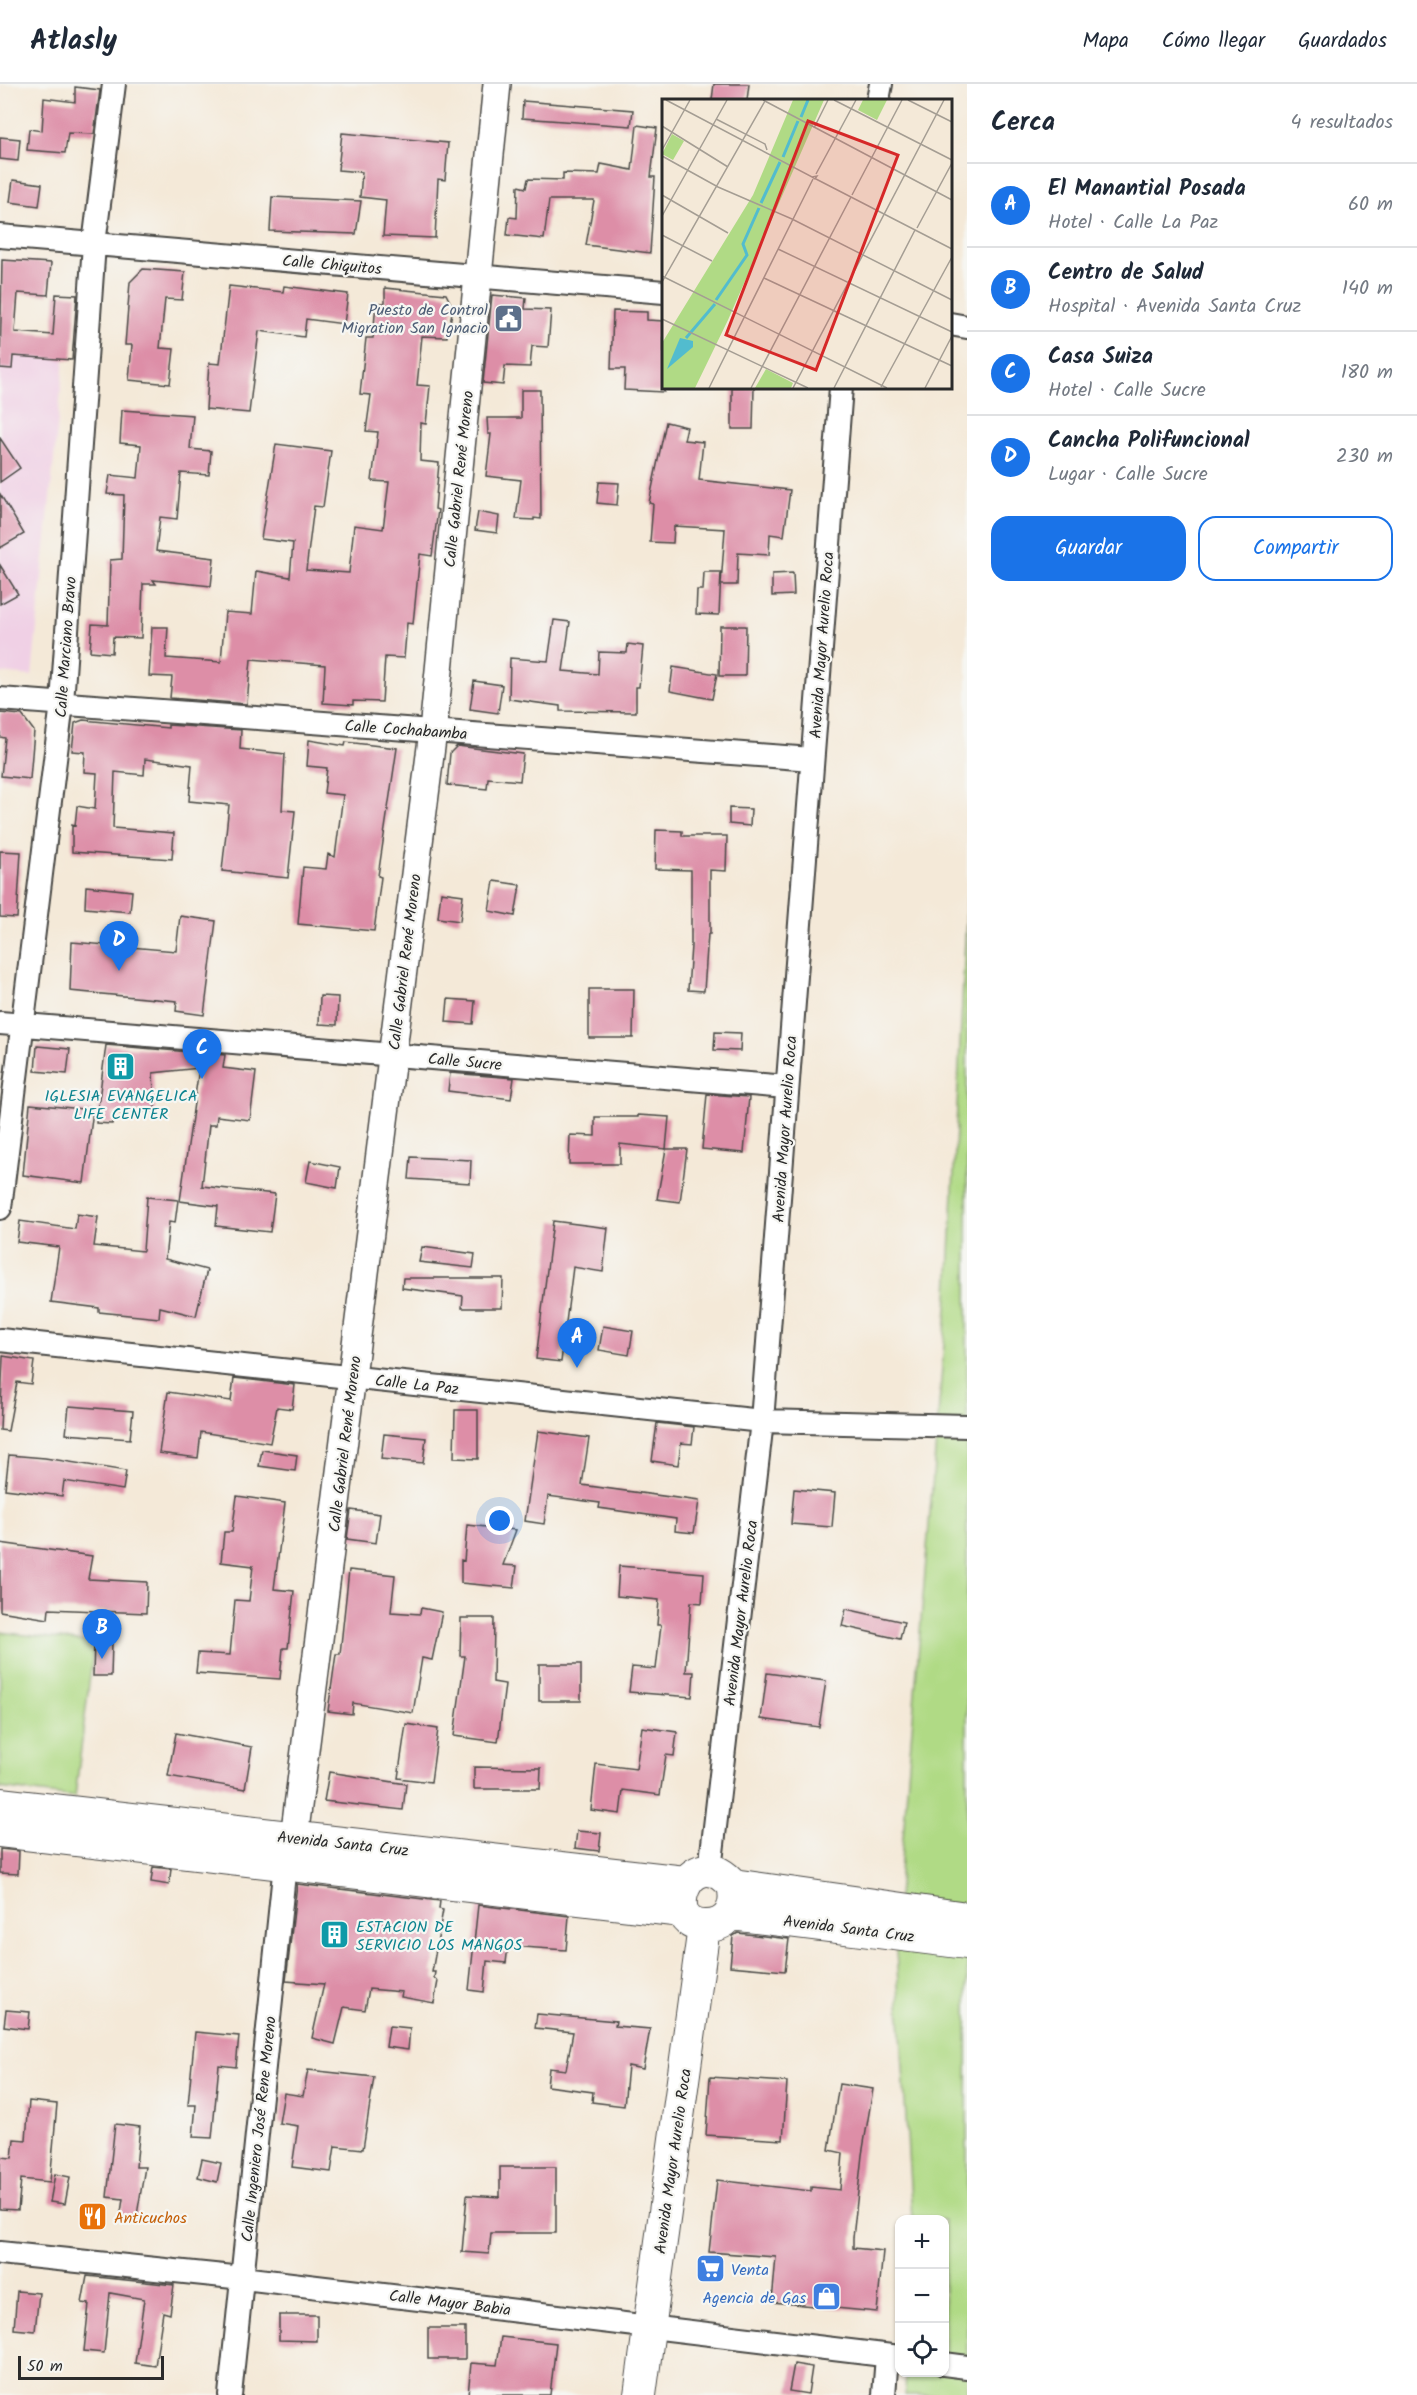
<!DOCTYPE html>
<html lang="es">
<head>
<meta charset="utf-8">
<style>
	body { margin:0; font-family:Kalam,sans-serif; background:#f6f6f7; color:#1f2937 }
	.controls { position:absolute; right:18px; bottom:18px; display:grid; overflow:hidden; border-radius:12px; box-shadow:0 2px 4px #0004 }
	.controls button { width:54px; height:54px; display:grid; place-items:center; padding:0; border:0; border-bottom:2px solid #e0e1e3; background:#fff; color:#1f2937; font:30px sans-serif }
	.scale { position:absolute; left:18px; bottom:15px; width:146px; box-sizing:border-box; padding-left:6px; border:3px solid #2b2b2b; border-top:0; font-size:16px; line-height:21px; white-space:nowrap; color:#2b2b2b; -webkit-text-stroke:4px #f6f6f2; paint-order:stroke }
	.you { position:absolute; left:500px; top:1437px; width:21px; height:21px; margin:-15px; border:4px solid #fff; border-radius:50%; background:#1a73e8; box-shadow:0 0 0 9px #1a73e833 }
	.badge { display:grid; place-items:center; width:39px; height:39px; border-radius:50%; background:#1a73e8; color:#fff; font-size:20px; font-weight:700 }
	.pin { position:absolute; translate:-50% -50px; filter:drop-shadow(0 2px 3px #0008) }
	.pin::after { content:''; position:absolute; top:32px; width:21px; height:18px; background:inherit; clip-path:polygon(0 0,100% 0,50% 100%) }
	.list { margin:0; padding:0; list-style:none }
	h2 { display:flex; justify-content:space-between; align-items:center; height:78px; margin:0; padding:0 24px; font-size:26px }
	h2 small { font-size:20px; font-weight:400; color:#747a83 }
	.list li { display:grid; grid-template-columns:39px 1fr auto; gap:18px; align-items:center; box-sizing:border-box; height:84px; padding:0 24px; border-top:2px solid #e0e1e3 }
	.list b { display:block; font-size:22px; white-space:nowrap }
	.list p { margin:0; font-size:20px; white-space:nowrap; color:#747a83 }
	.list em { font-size:20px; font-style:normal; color:#747a83 }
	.actions { display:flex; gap:12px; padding:18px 24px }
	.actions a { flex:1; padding:14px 0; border:2px solid #1a73e8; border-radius:18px; text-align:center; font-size:21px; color:#1a73e8 }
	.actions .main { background:#1a73e8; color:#fff }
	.icon { flex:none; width:33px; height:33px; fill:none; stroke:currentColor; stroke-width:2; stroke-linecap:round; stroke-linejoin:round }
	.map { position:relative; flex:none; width:967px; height:2311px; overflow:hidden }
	header { display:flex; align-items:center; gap:36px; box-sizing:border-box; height:84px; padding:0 30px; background:#fff; border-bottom:2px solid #e0e1e3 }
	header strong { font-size:28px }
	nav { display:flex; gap:33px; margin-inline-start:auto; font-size:21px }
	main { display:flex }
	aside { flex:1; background:#fff }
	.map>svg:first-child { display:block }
</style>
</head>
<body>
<header>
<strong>Atlasly</strong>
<nav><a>Mapa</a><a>Cómo llegar</a><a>Guardados</a></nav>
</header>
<main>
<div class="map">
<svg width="967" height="2311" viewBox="0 0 967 2311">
	<rect width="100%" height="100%" fill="#f6f6f2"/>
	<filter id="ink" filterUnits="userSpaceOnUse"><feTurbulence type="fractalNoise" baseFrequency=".0167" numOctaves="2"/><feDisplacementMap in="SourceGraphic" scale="12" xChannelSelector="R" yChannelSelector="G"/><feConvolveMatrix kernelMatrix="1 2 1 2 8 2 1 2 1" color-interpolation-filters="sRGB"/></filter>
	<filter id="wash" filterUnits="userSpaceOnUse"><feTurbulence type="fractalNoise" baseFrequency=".008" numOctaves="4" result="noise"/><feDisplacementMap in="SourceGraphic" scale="24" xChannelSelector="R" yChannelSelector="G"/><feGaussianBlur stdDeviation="1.35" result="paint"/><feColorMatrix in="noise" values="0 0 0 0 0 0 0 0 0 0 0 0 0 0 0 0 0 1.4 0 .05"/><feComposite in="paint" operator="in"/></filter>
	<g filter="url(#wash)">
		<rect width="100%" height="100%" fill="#f4e9d8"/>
		<path fill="#f0d0e5" d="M0,271L64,275L32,592L0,589Z"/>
		<path fill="#b0da85" stroke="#6e8258" stroke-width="1.5" d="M967,813V2311H905L906,2289L944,2288V2136L912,2135L895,1849L948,1212Z
			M0,1548L94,1559L75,1713L0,1704Z"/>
		<g id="blocks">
			<path fill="#dd8ea7" d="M714,0H749L747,16H712Z
				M75,3L100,6L94,50L68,49L65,69L27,66L29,45L42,47L44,14L75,18Z
				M523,17L633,26L631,42L522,34Z
				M637,41L657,44L651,93H655L650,169L586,161L594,116H549L544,155L507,151L509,133L517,134L518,102L526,104L528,95L563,96V89L599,90L601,80L632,86Z
				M342,49L448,59L445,96L438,95L435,154L383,152L386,116L360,113L362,88L338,86Z
				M0,53L20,55L18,77L0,75Z
				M13,96L42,100L39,122L10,118Z
				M272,113L361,117L356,150L270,147Z
				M2,176L51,179L48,211L18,209L15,248L53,251L56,210L77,211L72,276L13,272L12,285L0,284Z
				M143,185L185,188L182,216L165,215L160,264L174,265L170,300L129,296L132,261H125L130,198Z
				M229,202L283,208L284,202L348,210L344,240L306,235L304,253L259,247L249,329L206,325L209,279L220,280Z
				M385,204L446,210L453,224L447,253L422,252L417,301L430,302L426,340L421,339L420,377L439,379L435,425L438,426L432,472L420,470L413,540L407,539L404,574L385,573L382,618L353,617V621L323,619L325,581L251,575L247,620L170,614L172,593L149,592L152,543H168L166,574L221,578L225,528L252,530L256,487L290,493L293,459L261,455L276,360L331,367L323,423L314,422L306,486L349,489L354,441L383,445L389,398L372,397L378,348L366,347L371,311L360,310L366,254H373L376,219H385Z
				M492,211L526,214L525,225L551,226L548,263L532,262L530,283L505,282L503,301L483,299Z
				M613,227L647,228V236L664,237V308L624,306L625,285H611Z
				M732,303H754L753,345H732Z
				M521,306H540L541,435L534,434V436L516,435L521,396L486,392L491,350H488L487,334H521Z
				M122,326L193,331L190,365L211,367L209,391L181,389L177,435L160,433L156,467L214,474L211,502L153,496L156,500H143L141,554L113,553L112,569L90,567L92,540L108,541L110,476L122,475L124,411L107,410L110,391L138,394L141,361L120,359Z
				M666,338L687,343L684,356L703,358L699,396L790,406L784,452L770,450L769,471L738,469L737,501H721L725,445L674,442L673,459L650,458L653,420L649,419Z
				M0,354L20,384L0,398Z
				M599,398L619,399L617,421L597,419Z
				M0,410L24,450L0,464Z
				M478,428L499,432L497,449L475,446Z
				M0,481L18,510L0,520Z
				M704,488H721L719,531L696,530L697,506H703Z
				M793,489L794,511L772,512V490Z
				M554,536L570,538L563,587L598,590L599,568L627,569L628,560L643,562L639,603H636V628L560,627V622L509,615L510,574L548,577Z
				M720,542H746L745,592H719Z
				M673,583L717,590L712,615L670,607Z
				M474,597L502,601L498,629L470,625Z
				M0,629L22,631L34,647L30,695L1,692L5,654L0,653Z
				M83,636L168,644V641L241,646L240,665L285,670L282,726L295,727L288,794L222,787L229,721L189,717L192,681L170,678L145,675L144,691L115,688L113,744L174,749L172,775L72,768V741L75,742L77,722L95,725L97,689L84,688L85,668L72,667L75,639Z
				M309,656L345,662L346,658L397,664L378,792L381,793L374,847L298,840L303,783L326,785L328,770L335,773L343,711L324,709L327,684L307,682Z
				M457,662L523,670L520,697L488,694L487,705L447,701L450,669Z
				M729,724L751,725L750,742L729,740Z
				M656,746L682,747V752H727L726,787L710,786V850H708L704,907L688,906L691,862V786L655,785Z
				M0,767L21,768L17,834L0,833Z
				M494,797L520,801L515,832L489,827Z
				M86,802L132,807L130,828L85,824Z
				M441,808L463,811L460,837L438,834Z
				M180,832L216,837L204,931L176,927L177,917L70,907L72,858L176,867Z
				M589,905H634L633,954H589Z
				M320,912L338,913L337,941L319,940Z
				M448,915L475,917L473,940L446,938Z
				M715,948L741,949L740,967L714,966Z
				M106,961L225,971L223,984L256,988L250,1036L217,1032L216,1041H209L202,1102L275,1110L270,1148L216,1142L218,1122L180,1117L199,984L153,989L155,1027L113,1029L112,1040L96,1039Z
				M37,962L70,965L67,990L35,987Z
				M450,989L514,994L511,1015L448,1007Z
				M707,1010L749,1013L744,1069L702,1065Z
				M30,1020L93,1026L84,1099L23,1091Z
				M638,1031L669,1033L666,1065L620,1060V1080H569L570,1051L595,1052V1033H638Z
				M666,1065H687L680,1118L657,1115Z
				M411,1073L471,1076L470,1099L409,1095Z
				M310,1077L340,1083L337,1104L306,1098Z
				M147,1113L178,1116L175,1139L169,1138L165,1175L207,1186L196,1232L160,1223L159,1234L99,1228V1224L51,1218L59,1163L17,1158L20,1137L75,1145L77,1130L98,1133L94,1162L143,1167Z
				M553,1137L608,1144L603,1188L573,1183L561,1278L536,1275Z
				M422,1163L475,1170L473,1184L419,1178Z
				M403,1194H503L502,1224H462L463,1212L402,1204Z
				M603,1242L633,1247L629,1271L599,1266Z
				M3,1272L34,1277L31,1300L17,1298L8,1347L0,1346Z
				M234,1294L295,1301L292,1325L277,1323L270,1359L201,1348L198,1374L159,1369L168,1308L231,1317Z
				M69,1322L133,1327L130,1355L66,1350Z
				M455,1326H478V1375L454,1374Z
				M657,1339L694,1343L692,1360L681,1359L678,1381L652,1377Z
				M538,1347L589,1354L582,1401L699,1417L694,1449L675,1447L676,1435L599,1424L600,1419L548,1412L544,1440L525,1437Z
				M384,1350L426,1354L423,1379L381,1375Z
				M262,1366L297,1371L295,1387L259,1382Z
				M9,1371L45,1374L126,1387L123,1406L64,1397L62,1412L5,1405Z
				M794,1405L835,1409L832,1443L791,1440Z
				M237,1412L285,1419L274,1505L294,1507L288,1564H283L280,1595L196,1589L198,1569L230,1571L235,1516L249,1517L253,1482L221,1478L224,1448H232Z
				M351,1426L380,1430L376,1459L347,1455Z
				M467,1441L516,1446L503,1481L517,1482L514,1504L461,1499V1476L464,1477Z
				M0,1459L92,1472L88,1495L147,1498L146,1529L49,1525L48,1535L0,1527Z
				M619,1482L704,1489L702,1519L691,1518L686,1588H694L692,1613L629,1608L632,1583L656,1585L661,1541H657L659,1516L617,1512Z
				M349,1486L395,1491L391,1528L420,1530L421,1524L442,1528L432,1576L422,1574L413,1629L353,1619L352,1630L328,1627L336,1570H340Z
				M846,1525L904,1538L900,1555L842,1542Z
				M461,1534H494L493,1598L505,1600L498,1658L454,1652L465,1572H460Z
				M94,1557L112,1558L111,1592H93Z
				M539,1580H581V1617H539Z
				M767,1589L826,1597L819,1643L761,1635Z
				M406,1640L438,1645L431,1698L398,1694Z
				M642,1643L677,1648L674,1672L666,1671L660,1711L623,1706L620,1730L591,1726L596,1680L636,1685Z
				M176,1649L252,1663L245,1705L168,1692Z
				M474,1683L541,1684L540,1705H474Z
				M329,1688L406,1700L403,1726L324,1717Z
				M577,1747L601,1749L599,1767L575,1764Z
				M0,1765L19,1767L18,1790L0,1789Z
				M153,1783L171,1785L169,1801L151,1798Z
				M297,1800L440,1817L439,1825L443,1826L432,1888H435L434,1894L438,1897L434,1919L401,1913L402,1908L369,1905L365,1926L344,1923L335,1960L312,1954L324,1900L286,1897Z
				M478,1821L569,1832L566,1866L508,1862L506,1879L487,1877L484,1908L469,1906Z
				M738,1849L789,1855L785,1887L730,1882L733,1852Z
				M6,1926L30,1928L28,1945L4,1942Z
				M537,1930L616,1937L615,1942L650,1945L643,1985L628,1982L624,2022L592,2018L593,2008L547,2002L549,1984L566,1986L573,1948L535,1944Z
				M389,1942L410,1944L408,1966L386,1963Z
				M195,1948L239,1952L236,1983L219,1981L212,2054L193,2053L196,2021H188Z
				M308,1986L374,1993L363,2065L335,2062L331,2088L292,2083L298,2042L279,2039L284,2009L303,2012Z
				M710,1993L787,1998L783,2056L706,2051Z
				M839,2000L873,2005L862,2071L853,2154V2164L883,2167L877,2228L772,2218L776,2173L709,2168L717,2096L811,2107V2103L840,2106L843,2069L829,2066Z
				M29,2017L57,2020L50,2098L21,2095L18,2126L0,2125V2073L12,2074L14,2055L26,2056Z
				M115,2040L140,2043L136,2083H145L136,2137L120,2135L123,2115L107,2113Z
				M202,2075L221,2079L217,2098L198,2093Z
				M500,2083H556V2149H491L489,2170L462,2168L467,2111L500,2113Z
				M55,2090L70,2093L65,2120L50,2118Z
				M87,2192L174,2201L170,2230L163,2228L155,2282L135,2279L144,2215L110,2209L104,2269L84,2267L89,2220L82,2219Z
				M17,2207L39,2209L35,2247L14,2245Z
				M279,2231H317V2257L279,2256Z
				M428,2244H465V2275H428Z
				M501,2253L556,2259L550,2311H468L471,2279L497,2281Z
				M794,2280L812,2283L808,2310L789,2307Z"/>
		</g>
	</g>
	<g filter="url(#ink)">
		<use href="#blocks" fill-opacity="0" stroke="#494845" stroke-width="1.5"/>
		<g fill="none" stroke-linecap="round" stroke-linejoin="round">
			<defs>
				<path id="minor" d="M878,16L881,0
					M0,152L664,208
					M950,240L967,243
					M0,615L812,675
					M0,939L787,1003
					M0,1124L62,619L94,160L114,0
					M0,1256L762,1337L967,1342
					M710,1786L762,1337L841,303
					M0,2169L243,2194L900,2273
					M944,2280L967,2283
					M230,2311L285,1780
					M884,2311L887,2272"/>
				<path id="tertiary" d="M294,1754L433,647L497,0"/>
				<path id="secondary" d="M0,1720L685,1798
					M0,1747L682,1827
					M733,1801C738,1821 731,1842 706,1842C656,1843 689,1751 733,1801L967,1834
					M732,1830L967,1859
					M640,2311L704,1843"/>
			</defs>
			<use href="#minor" stroke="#494845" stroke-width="26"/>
			<use href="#tertiary" stroke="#494845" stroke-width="30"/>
			<use href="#secondary" stroke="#494845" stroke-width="34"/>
			<use href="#minor" stroke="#fff" stroke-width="22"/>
			<use href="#tertiary" stroke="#fff" stroke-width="27"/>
			<use href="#secondary" stroke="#fff" stroke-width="32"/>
		</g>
	</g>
	<defs>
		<symbol id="civic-square" viewBox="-11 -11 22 22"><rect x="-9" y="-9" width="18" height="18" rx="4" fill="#5c6f8a" stroke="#f6f6f2"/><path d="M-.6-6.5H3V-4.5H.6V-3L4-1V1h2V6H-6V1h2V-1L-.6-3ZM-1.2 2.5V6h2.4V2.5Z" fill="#fff"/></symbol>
		<symbol id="building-square" viewBox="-11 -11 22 22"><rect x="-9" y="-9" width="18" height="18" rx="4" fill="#0f9aa8" stroke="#f6f6f2"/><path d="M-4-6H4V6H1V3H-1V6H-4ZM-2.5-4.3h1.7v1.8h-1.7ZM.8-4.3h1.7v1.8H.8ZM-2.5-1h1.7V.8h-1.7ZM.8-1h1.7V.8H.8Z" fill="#fff"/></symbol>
		<symbol id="restaurant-square" viewBox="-11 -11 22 22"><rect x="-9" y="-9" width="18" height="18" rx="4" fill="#e8710a" stroke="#f6f6f2"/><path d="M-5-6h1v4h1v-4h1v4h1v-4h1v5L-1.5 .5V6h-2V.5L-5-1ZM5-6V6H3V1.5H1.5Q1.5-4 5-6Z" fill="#fff"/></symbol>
		<symbol id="supermarket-square" viewBox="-11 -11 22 22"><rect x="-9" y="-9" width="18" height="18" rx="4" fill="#3f7fe0" stroke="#f6f6f2"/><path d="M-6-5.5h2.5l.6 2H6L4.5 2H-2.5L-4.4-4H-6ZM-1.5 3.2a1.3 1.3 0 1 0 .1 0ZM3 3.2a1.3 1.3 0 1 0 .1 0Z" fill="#fff"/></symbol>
		<symbol id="shop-square" viewBox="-11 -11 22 22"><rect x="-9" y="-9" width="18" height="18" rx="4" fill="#3f7fe0" stroke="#f6f6f2"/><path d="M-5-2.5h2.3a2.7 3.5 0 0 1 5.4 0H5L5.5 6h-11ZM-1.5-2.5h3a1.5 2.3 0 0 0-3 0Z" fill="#fff"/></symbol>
	</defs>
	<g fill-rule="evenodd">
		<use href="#civic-square" x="492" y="218" width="33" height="33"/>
		<use href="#building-square" x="104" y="966" width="33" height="33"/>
		<use href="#building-square" x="318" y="1834" width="33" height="33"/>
		<use href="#restaurant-square" x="76" y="2116" width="33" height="33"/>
		<use href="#supermarket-square" x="694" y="2168" width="33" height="33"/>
		<use href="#shop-square" x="810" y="2196" width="33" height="33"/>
	</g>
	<g text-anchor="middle" stroke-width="4.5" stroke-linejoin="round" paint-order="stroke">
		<g font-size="16" fill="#2b2b2b" stroke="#f6f6f2">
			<text transform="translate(332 180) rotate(5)" y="6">Calle Chiquitos</text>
			<text transform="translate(458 395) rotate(-84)" y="6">Calle Gabriel René Moreno</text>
			<text transform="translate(821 561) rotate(-86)" y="6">Avenida Mayor Aurelio Roca</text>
			<text transform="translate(65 563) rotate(-86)" y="6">Calle Marciano Bravo</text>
			<text transform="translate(406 645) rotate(4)" y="6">Calle Cochabamba</text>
			<text transform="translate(404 878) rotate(-83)" y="6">Calle Gabriel René Moreno</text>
			<text transform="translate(465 977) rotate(5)" y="6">Calle Sucre</text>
			<text transform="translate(784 1045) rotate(-86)" y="6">Avenida Mayor Aurelio Roca</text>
			<text transform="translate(417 1300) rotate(6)" y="6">Calle La Paz</text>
			<text transform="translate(344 1360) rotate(-83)" y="6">Calle Gabriel René Moreno</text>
			<text transform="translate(740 1529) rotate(-83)" y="6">Avenida Mayor Aurelio Roca</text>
			<text transform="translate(343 1759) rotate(6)" y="6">Avenida Santa Cruz</text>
			<text transform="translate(849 1844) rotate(7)" y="6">Avenida Santa Cruz</text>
			<text transform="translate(258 2045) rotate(-84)" y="6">Calle Ingeniero José Rene Moreno</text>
			<text transform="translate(672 2077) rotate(-82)" y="6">Avenida Mayor Aurelio Roca</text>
			<text transform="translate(450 2218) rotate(7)" y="6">Calle Mayor Babia</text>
		</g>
		<g font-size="16" fill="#4e5e75" stroke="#f6f6f2" text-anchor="end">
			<text x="488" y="231">Puesto de Control<tspan x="488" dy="18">Migration San Ignacio</tspan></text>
		</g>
		<g font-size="16" fill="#0d838f" stroke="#f6f6f2">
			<text x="121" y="1017">IGLESIA EVANGELICA<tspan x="121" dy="18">LIFE CENTER</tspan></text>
			<text x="356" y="1848" text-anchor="start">ESTACION DE<tspan x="356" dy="18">SERVICIO LOS MANGOS</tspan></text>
		</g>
		<g font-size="16" fill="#c56008" stroke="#f6f6f2" text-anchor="start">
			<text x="114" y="2139">Anticuchos</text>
		</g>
		<g font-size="16" fill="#366cbe" stroke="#f6f6f2" text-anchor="start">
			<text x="731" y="2191">Venta</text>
			<text x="806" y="2219" text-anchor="end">Agencia de Gas</text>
		</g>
	</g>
	<g transform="translate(662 15)">
		<rect width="290" height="290" fill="#f4e9d8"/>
		<path d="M131,1H162L66,221L33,289H0V244L91,96ZM201,1H225L215,21L196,11ZM10,35L22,42L11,61L0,55ZM104,270L131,284L129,289H93Z" fill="#b0da85"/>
		<path d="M18,239L31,242V248L5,270Z" fill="#52bcce"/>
		<path fill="none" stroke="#52bcce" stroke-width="3" d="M139,18L146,1M121,58L136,22M99,104L118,63M54,201L85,156L81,145L97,109M24,239L53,205"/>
		<path fill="none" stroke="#a49d93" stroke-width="1.5" d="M4,1L150,78L155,77L153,80L150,78M101,1L290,101M172,1L290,61M246,1L290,23M54,20L103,45L105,51M0,27L66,68M152,29L166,1M0,51L28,1M0,57L56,88L130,120L290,201M154,75L194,1M154,80L290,150M0,96L66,134M190,96L240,1M0,117L65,1M255,129L290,64M0,136L50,162M116,150L290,233M0,177L225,289M102,179L290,267M0,183L103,2M0,220L146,289M219,288L290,158M47,289L151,80M89,289L189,98M131,289L282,1M172,289L253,131M263,289L290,237"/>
		<path fill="#d62828" fill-opacity="0.15" stroke="#d62828" stroke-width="3" d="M146,22L236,56L154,271L64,236Z"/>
		<rect width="290" height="290" fill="none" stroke="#2b2b2b" stroke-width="3"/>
	</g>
</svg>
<div class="controls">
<button>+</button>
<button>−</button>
<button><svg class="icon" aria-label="locate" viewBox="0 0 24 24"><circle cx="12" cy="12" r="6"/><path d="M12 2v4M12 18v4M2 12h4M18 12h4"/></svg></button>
</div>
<div class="scale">50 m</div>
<div class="you"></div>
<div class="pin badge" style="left:577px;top:1284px">A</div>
<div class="pin badge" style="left:102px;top:1575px">B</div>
<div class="pin badge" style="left:202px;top:995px">C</div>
<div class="pin badge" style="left:119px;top:887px">D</div>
</div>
<aside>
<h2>Cerca<small>4 resultados</small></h2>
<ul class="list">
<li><span class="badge">A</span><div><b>El Manantial Posada</b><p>Hotel · Calle La Paz</p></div><em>60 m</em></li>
<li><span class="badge">B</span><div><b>Centro de Salud</b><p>Hospital · Avenida Santa Cruz</p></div><em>140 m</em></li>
<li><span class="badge">C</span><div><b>Casa Suiza</b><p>Hotel · Calle Sucre</p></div><em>180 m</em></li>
<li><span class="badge">D</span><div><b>Cancha Polifuncional</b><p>Lugar · Calle Sucre</p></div><em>230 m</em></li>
</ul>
<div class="actions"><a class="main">Guardar</a><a>Compartir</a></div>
</aside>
</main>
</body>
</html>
